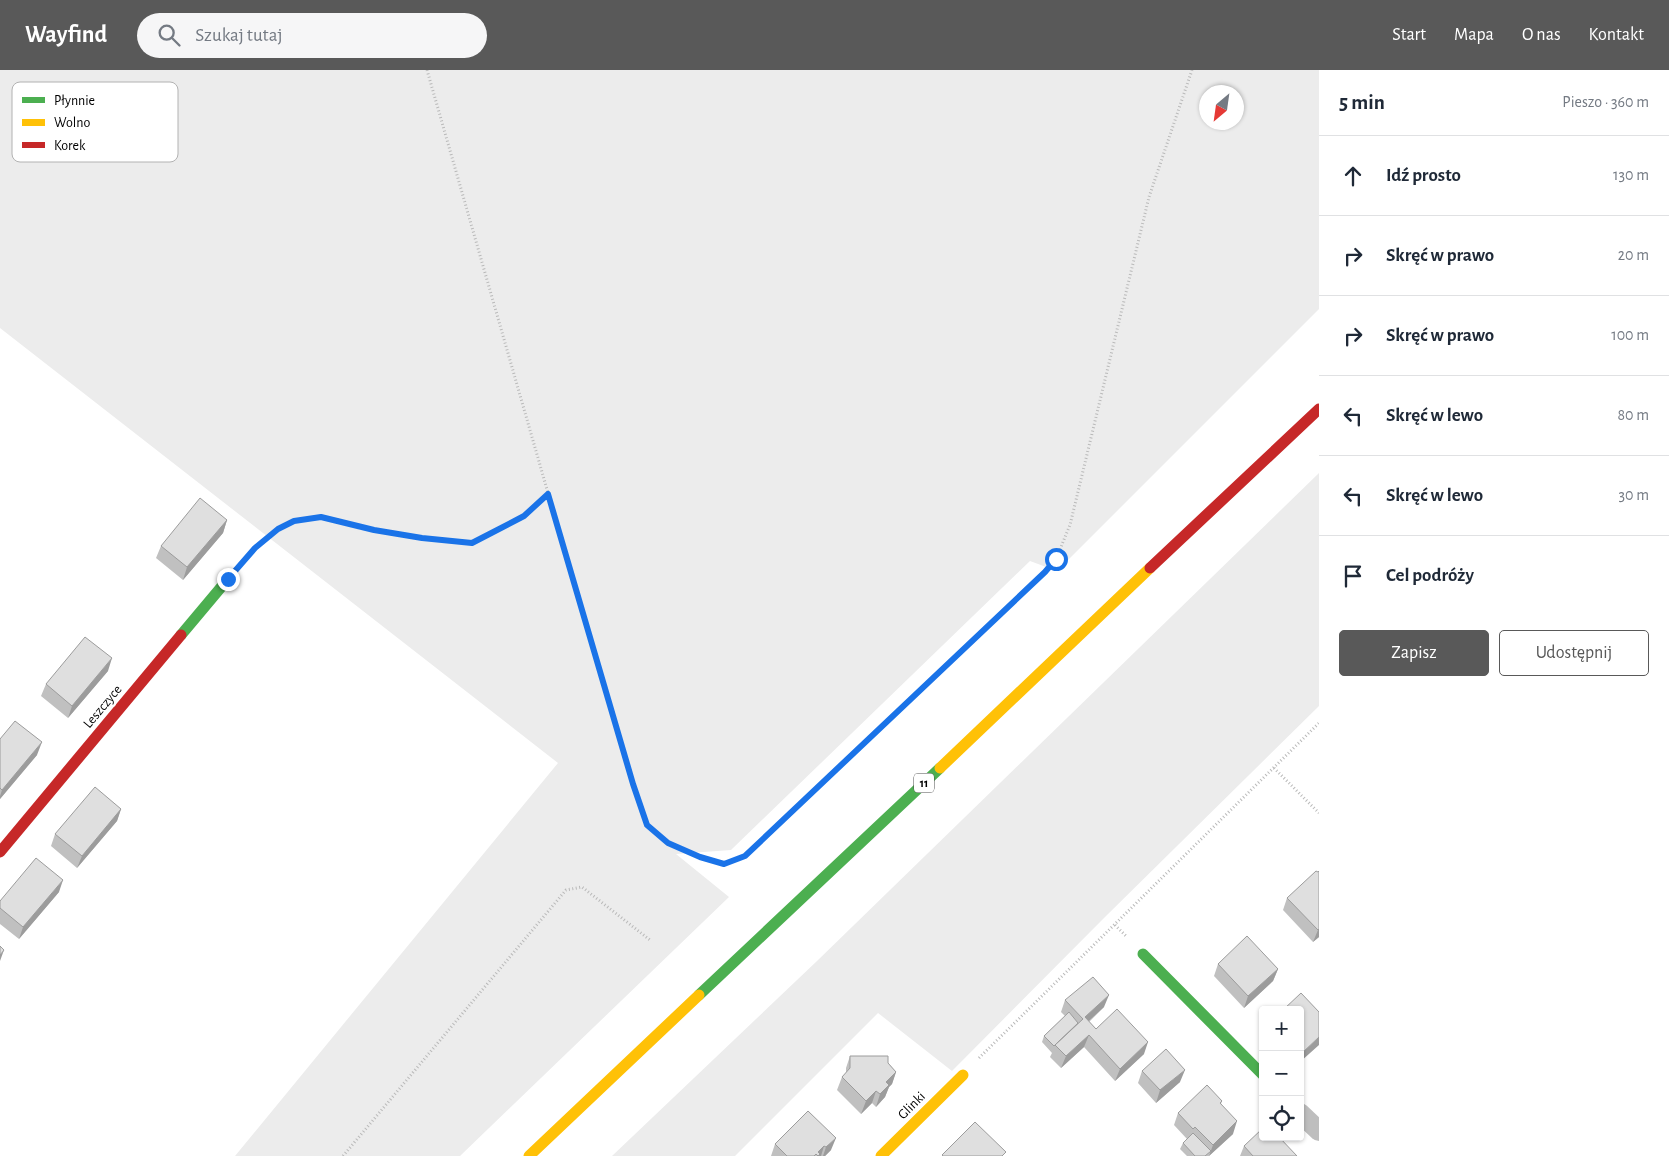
<!DOCTYPE html>
<html lang="pl">
<head>
<meta charset="utf-8">
<style>
	body { margin:0; font-family:"Alegreya Sans",sans-serif; background:#f6f6f7; color:#1f2937 }
	.controls { position:absolute; right:15px; bottom:15px; display:grid; overflow:hidden; border-radius:5px; box-shadow:0 1px 4px #0004 }
	.controls button { width:45px; height:45px; display:grid; place-items:center; padding:0; border:0; border-bottom:1px solid #e0e1e3; background:#fff; color:#1f2937; font:25px sans-serif }
	.compass { position:absolute; left:1199px; top:15px; width:45px; height:45px; border-radius:50%; background:#fff; box-shadow:0 1px 4px #0004; rotate:209deg }
	.stop { position:absolute; width:15px; height:15px; margin:-11px; border:4px solid #1a73e8; border-radius:50%; background:#fff }
	.stop.end { background:#1a73e8; border-color:#fff; box-shadow:0 1px 5px #0008 }
	.list { margin:0; padding:0; list-style:none }
	h2 { display:flex; justify-content:space-between; align-items:center; height:65px; margin:0; padding:0 20px; font-size:21px }
	h2 small { font-size:16px; font-weight:400; color:#747a83 }
	.list li { display:grid; grid-template-columns:32px 1fr auto; gap:15px; align-items:center; box-sizing:border-box; height:80px; padding:0 20px; border-top:1px solid #e0e1e3 }
	.list b { display:block; font-size:19px; white-space:nowrap }
	.list em { font-size:16px; font-style:normal; color:#747a83 }
	.actions { display:flex; gap:10px; padding:15px 20px }
	.actions a { flex:1; padding:11px 0; border:1px solid #595959; border-radius:5px; text-align:center; font-size:18px; color:#595959 }
	.actions .main { background:#595959; color:#fff }
	.icon { flex:none; width:28px; height:28px; fill:none; stroke:currentColor; stroke-width:2; stroke-linecap:round; stroke-linejoin:round }
	.map { position:relative; flex:none; width:1319px; height:1086px; overflow:hidden }
	header { display:flex; align-items:center; gap:30px; box-sizing:border-box; height:70px; padding:0 25px; background:#595959; color:#fff }
	header strong { font-size:24px }
	nav { display:flex; gap:28px; margin-inline-start:auto; font-size:18px }
	.search { width:350px; height:45px; background:#f6f6f7; display:flex; align-items:center; gap:12px; box-sizing:border-box; padding:0 18px; border-radius:28px; color:#747a83; font-size:19px }
	main { display:flex }
	aside { flex:1; background:#fff }
	.map>svg:first-child { display:block }
</style>
</head>
<body>
<header>
<strong>Wayfind</strong>
<div class="search"><svg class="icon" aria-label="search" viewBox="0 0 24 24"><circle cx="10" cy="10" r="6"/><path d="M15 15l6 6"/></svg>Szukaj tutaj</div>
<nav><a>Start</a><a>Mapa</a><a>O nas</a><a>Kontakt</a></nav>
</header>
<main>
<div class="map">
<svg width="1319" height="1086" viewBox="0 0 1319 1086">
	<rect width="100%" height="100%" fill="#fff"/>
	<path fill="#ececec" fill-rule="evenodd" d="M0,0H1319V239L1057,501L1030,491L731,780L676,784L729,827L460,1086H235L558,693L0,258ZM1236,22V52H1206V22Z
		M1319,403V636L1105,847L952,1001L878,943L735,1086H612L817,891Z"/>
	<g fill="none" stroke-linecap="round" stroke-linejoin="round">
		<path stroke="#b9b9b9" stroke-width="3" stroke-dasharray="1 2.5" stroke-linecap="butt" d="M427,0L548,423L633,714L647,755L668,773L700,787L724,794L745,786L1045,502L1056,489L1070,455L1149,127L1192,0
			M244,491L255,478L279,459L294,451L321,447L374,460L422,468L472,473L524,446L548,423
			M1274,698L1319,743
			M1115,855L1127,867
			M979,988L1319,653
			M343,1086L566,820L582,817L650,870"/>
		<path stroke="#bebebe" stroke-width="20" d="M1300,1043L1319,1061"/>
		<path stroke="#4caf50" stroke-width="11" d="M181,565L228,509
			M1143,884L1263,1005
			M699,925L940,698"/>
		<path stroke="#ffc107" stroke-width="11" d="M940,698L1150,498
			M529,1086L699,925
			M881,1086L963,1005"/>
		<path stroke="#c62828" stroke-width="11" d="M1150,498L1319,339
			M0,782L181,565"/>
	</g>
	<path fill="#c0c0c0" d="M227,450L223,463L183,510L156,488L161,476Z
		M108,601L68,648L41,626L46,614Z
		M0,669L37,685L0,729Z
		M121,739L117,751L77,798L51,776L55,764Z
		M1319,801V867L1313,872L1283,840L1287,828Z
		M59,822L19,869L0,854V831Z
		M1218,894L1278,899L1273,911L1244,938L1214,906Z
		M1065,930L1104,937L1089,952L1096,959L1144,984L1115,1011L1084,977L1061,998L1050,987L1052,983L1042,972L1044,966L1065,946L1061,942Z
		M850,986L888,993L896,1002L892,1014L889,1017L885,1027L876,1037L872,1033L861,1044L837,1020L842,1007L846,1003V998Z
		M1142,1001L1180,1012L1156,1033L1138,1013Z
		M1222,1031L1221,1034L1233,1064L1209,1086H1187L1180,1079L1183,1073L1187,1069L1174,1055L1178,1043Z
		M808,1041L831,1080L825,1086H771L775,1074Z
		M1244,1076L1297,1086H1240Z"/>
	<path fill="#9c9c9c" d="M227,450L223,463L183,510L187,497Z
		M112,588L108,601L68,648L72,636Z
		M42,672L37,685L0,729V726L2,720Z
		M121,739L117,751L77,798L82,786Z
		M63,810L59,822L19,869L23,857Z
		M1319,859V867L1313,872L1318,860Z
		M4,880L0,891V885Z
		M1278,899L1273,911L1244,938L1248,926Z
		M1109,925L1104,937L1080,959L1085,947Z
		M1089,965L1084,977L1061,998L1066,986Z
		M1319,967V975L1300,992V987L1302,983Z
		M1148,972L1144,984L1115,1011L1120,999Z
		M1185,1000L1180,1012L1156,1033L1160,1020Z
		M896,1002L892,1014L889,1017L885,1027L876,1037L880,1024L886,1012Z
		M876,1021L872,1033L861,1044L866,1031Z
		M1237,1051L1233,1064L1209,1086L1213,1075Z
		M836,1068L831,1080L825,1086H823L826,1077Z
		M824,1076L821,1086H818V1082Z"/>
	<path fill="#dfdfdf" stroke="#9c9c9c" d="M200,428L227,450L187,497L161,476Z
		M85,567L112,588L72,636L46,614Z
		M15,651L42,672L2,720L0,718V669Z
		M95,717L121,739L82,786L55,764Z
		M36,788L63,810L23,857L0,838V831Z
		M1316,801L1318,802L1319,801V859L1318,860L1287,828Z
		M1247,866L1278,899L1248,926L1218,894Z
		M0,876L4,880L0,885Z
		M1093,907L1109,925L1085,947L1096,959L1117,939L1148,972L1120,999L1089,965L1066,986L1055,975L1083,949L1065,930Z
		M1301,923L1319,942V967L1302,983L1300,981V940H1283Z
		M1069,942L1078,953L1055,975L1054,976L1044,966Z
		M1166,979L1185,1000L1160,1020L1142,1001Z
		M850,986H888V993L896,1002L886,1012L889,1015L880,1024L876,1021L866,1031L842,1007L850,998Z
		M1207,1015L1222,1031L1220,1033L1237,1051L1213,1075L1195,1057L1193,1059L1178,1043Z
		M808,1041L836,1068L826,1077L824,1076L818,1082L820,1084L818,1086L816,1084L814,1086H787L775,1074Z
		M975,1052L1006,1082L1002,1086H943L942,1085Z
		M1263,1058V1067H1279L1297,1086H1253L1244,1076Z
		M1193,1063L1211,1081L1205,1086H1195L1183,1073Z"/>
	<g fill="none" stroke-linecap="round" stroke-linejoin="round">
		<path stroke="#1a73e8" stroke-width="6" d="M228,509L255,478L278,459L294,451L321,447L374,460L422,468L472,473L524,446L548,424L633,714L647,755L668,773L700,787L724,794L745,786L1045,502L1056,489"/>
	</g>
	<g text-anchor="middle" stroke-width="4.5" stroke-linejoin="round" paint-order="stroke">
		<rect fill="#fff" stroke="#4c4c4c" stroke-width="1" x="914" y="703.5" width="20" height="19" rx="4"/>
		<g font-size="12" font-weight="bold" fill="#000">
			<text x="924" y="717">11</text>
		</g>
		<g font-size="14" fill="#000" stroke="#fff">
			<text transform="translate(102 636) rotate(-50)" y="5">Leszczyce</text>
			<text transform="translate(911 1035) rotate(-45)" y="5">Glinki</text>
		</g>
	</g>
	<rect x="12" y="12" width="166" height="80" rx="8" fill="#fff" stroke="#b2b2b2" stroke-width="1"/>
	<rect x="22" y="27" width="23" height="6" fill="#4caf50"/>
	<rect x="22" y="49" width="23" height="7" fill="#ffc107"/>
	<rect x="22" y="72" width="23" height="6" fill="#c62828"/>
	<g font-size="14" fill="#000">
		<text x="54" y="35">Płynnie</text>
		<text x="54" y="57">Wolno</text>
		<text x="54" y="80">Korek</text>
	</g>
</svg>
<div class="controls">
<button>+</button>
<button>−</button>
<button><svg class="icon" aria-label="locate" viewBox="0 0 24 24"><circle cx="12" cy="12" r="6"/><path d="M12 2v4M12 18v4M2 12h4M18 12h4"/></svg></button>
</div>
<svg class="compass" viewBox="-18 -18 36 36"><path d="M0-13l5 13h-10z" fill="#e53935"/><path d="M0 13l5-13h-10z" fill="#747a83"/></svg>
<div class="stop" style="left:1056px;top:489px"></div>
<div class="stop end" style="left:228px;top:509px"></div>
</div>
<aside>
<h2>5 min<small>Pieszo · 360 m</small></h2>
<ul class="list">
<li><svg class="icon" aria-label="ahead" viewBox="0 0 24 24"><path d="M12 20V5M6 11l6-6 6 6"/></svg><div><b>Idź prosto</b></div><em>130 m</em></li>
<li><svg class="icon" aria-label="right" viewBox="0 0 24 24"><path d="M7 20v-9h11M14 6l5 5-5 5"/></svg><div><b>Skręć w prawo</b></div><em>20 m</em></li>
<li><svg class="icon" aria-label="right" viewBox="0 0 24 24"><path d="M7 20v-9h11M14 6l5 5-5 5"/></svg><div><b>Skręć w prawo</b></div><em>100 m</em></li>
<li><svg class="icon" aria-label="left" viewBox="0 0 24 24"><path d="M17 20v-9H6M10 6l-5 5 5 5"/></svg><div><b>Skręć w lewo</b></div><em>80 m</em></li>
<li><svg class="icon" aria-label="left" viewBox="0 0 24 24"><path d="M17 20v-9H6M10 6l-5 5 5 5"/></svg><div><b>Skręć w lewo</b></div><em>30 m</em></li>
<li><svg class="icon" aria-label="arrive" viewBox="0 0 24 24"><path d="M6 21V4h12l-3 4 3 4H6"/></svg><div><b>Cel podróży</b></div></li>
</ul>
<div class="actions"><a class="main">Zapisz</a><a>Udostępnij</a></div>
</aside>
</main>
</body>
</html>
